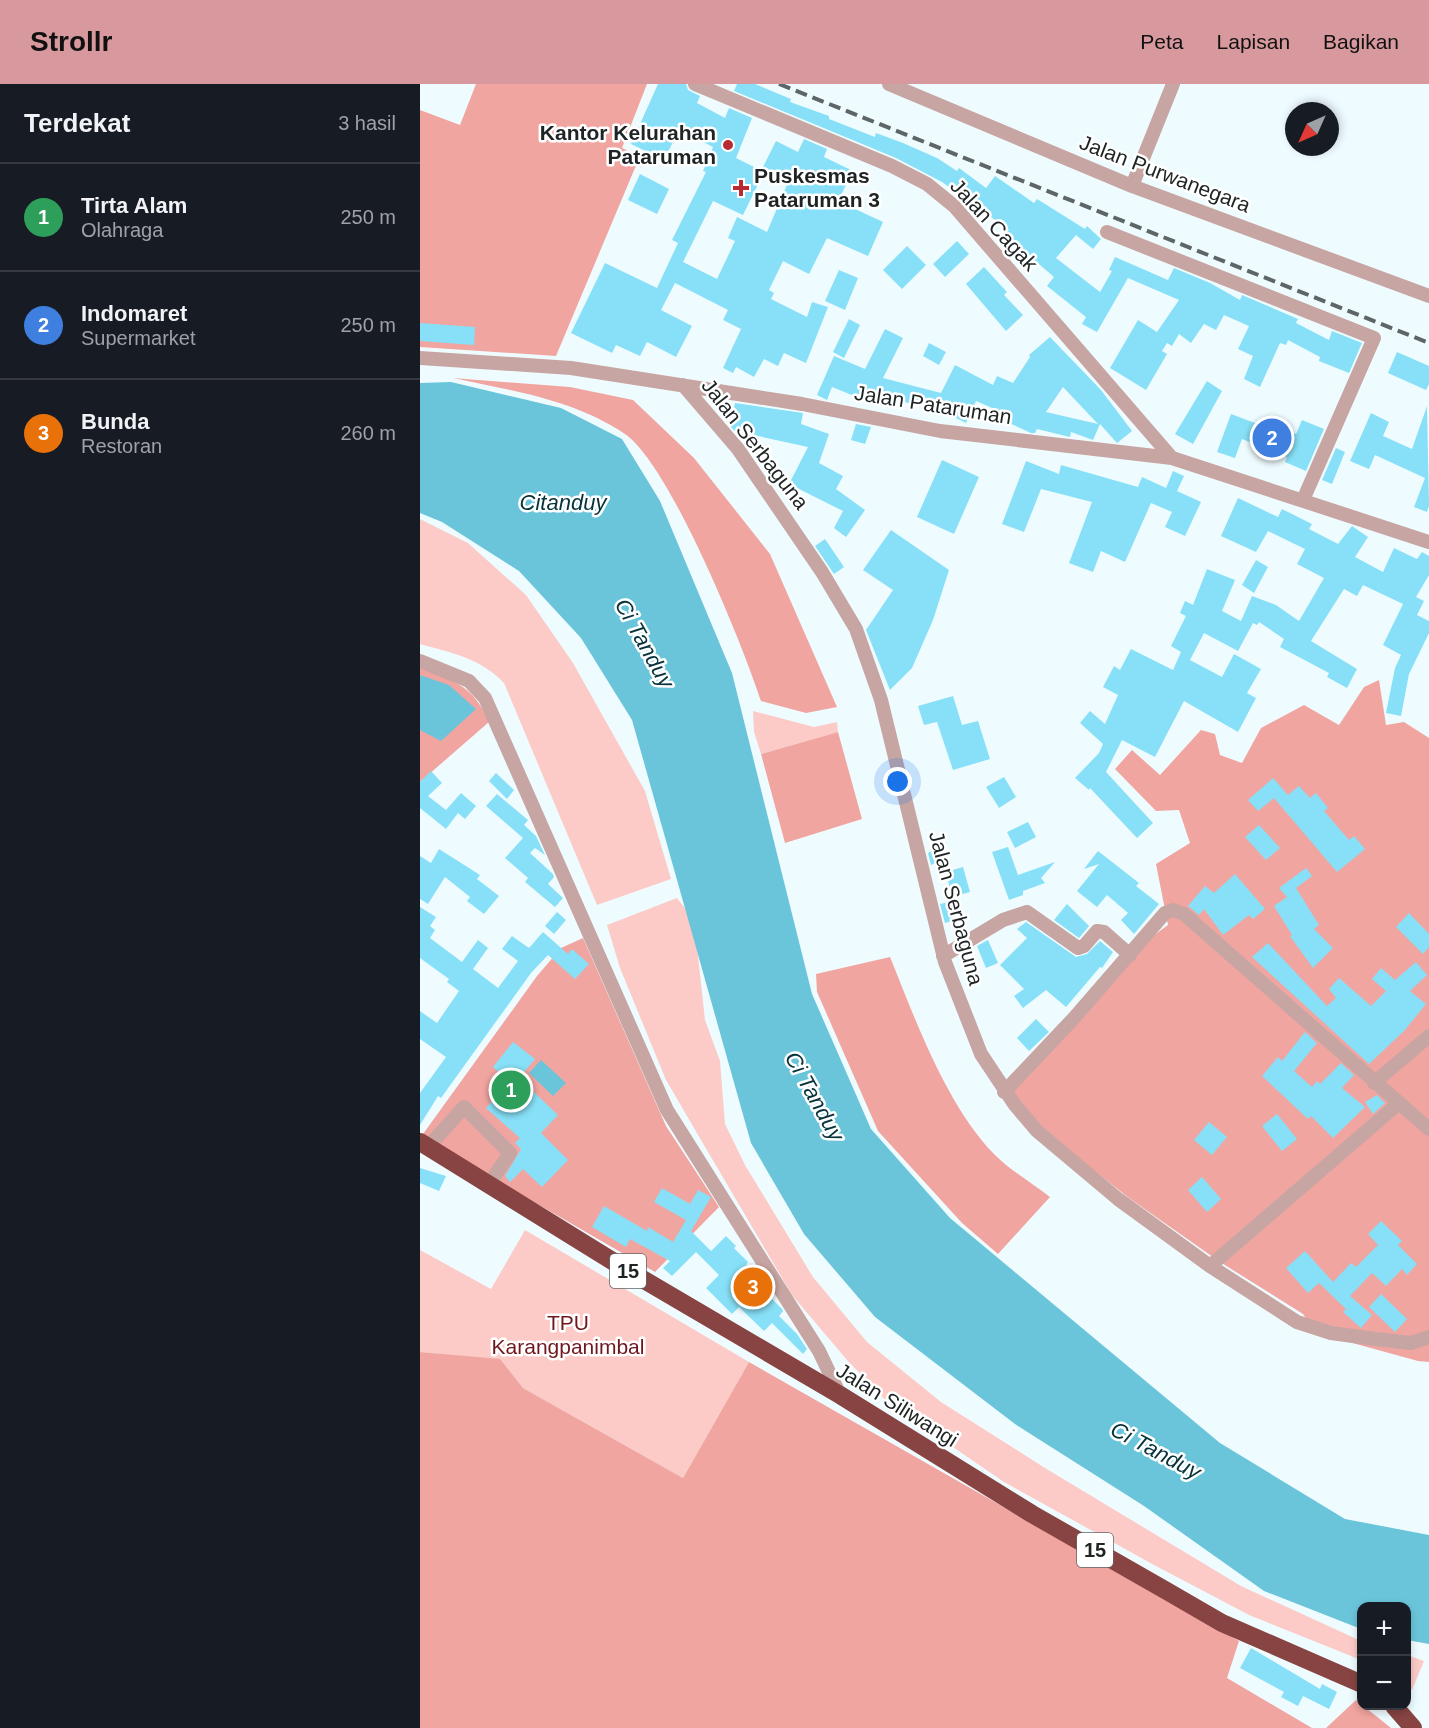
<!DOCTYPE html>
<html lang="id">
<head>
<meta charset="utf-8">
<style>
	body { margin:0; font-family:Arial,sans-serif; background:#242831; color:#f1f3f6 }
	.controls { position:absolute; right:18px; bottom:18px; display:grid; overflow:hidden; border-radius:12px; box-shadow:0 3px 9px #0003 }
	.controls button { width:54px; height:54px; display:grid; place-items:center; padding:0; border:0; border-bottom:2px solid #363941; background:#171b24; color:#f1f3f6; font:30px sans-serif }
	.compass { position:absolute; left:865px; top:18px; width:54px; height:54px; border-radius:50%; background:#171b24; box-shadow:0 3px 9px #0003; rotate:225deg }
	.you { position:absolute; left:478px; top:698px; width:21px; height:21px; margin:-15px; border:4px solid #fff; border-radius:50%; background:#1a73e8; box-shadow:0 0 0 9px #1a73e833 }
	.badge { display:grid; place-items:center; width:39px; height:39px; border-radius:50%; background:#d8999e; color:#fff; font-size:20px; font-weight:700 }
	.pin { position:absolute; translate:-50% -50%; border:3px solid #fff; box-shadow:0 2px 6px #0006 }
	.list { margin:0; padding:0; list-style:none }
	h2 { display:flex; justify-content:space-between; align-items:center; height:78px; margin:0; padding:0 24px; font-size:26px }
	h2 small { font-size:20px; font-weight:400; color:#9ea1a6 }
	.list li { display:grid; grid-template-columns:39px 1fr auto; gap:18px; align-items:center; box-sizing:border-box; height:108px; padding:0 24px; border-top:2px solid #363941 }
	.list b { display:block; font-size:22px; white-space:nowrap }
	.list p { margin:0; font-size:20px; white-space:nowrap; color:#9ea1a6 }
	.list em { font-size:20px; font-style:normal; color:#9ea1a6 }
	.map { position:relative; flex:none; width:1009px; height:1644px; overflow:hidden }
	header { display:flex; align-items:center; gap:36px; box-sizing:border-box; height:84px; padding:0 30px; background:#d8999e; color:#111 }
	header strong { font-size:28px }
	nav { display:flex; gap:33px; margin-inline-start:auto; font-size:21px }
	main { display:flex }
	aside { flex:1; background:#171b24 }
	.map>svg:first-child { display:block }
</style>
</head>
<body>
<header>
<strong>Strollr</strong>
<nav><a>Peta</a><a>Lapisan</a><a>Bagikan</a></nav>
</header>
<main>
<aside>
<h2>Terdekat<small>3 hasil</small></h2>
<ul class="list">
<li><span class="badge" style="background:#2e9e5b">1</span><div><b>Tirta Alam</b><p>Olahraga</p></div><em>250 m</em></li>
<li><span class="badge" style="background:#3f7fe0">2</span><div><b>Indomaret</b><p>Supermarket</p></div><em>250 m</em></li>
<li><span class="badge" style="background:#e8710a">3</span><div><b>Bunda</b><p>Restoran</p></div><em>260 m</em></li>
</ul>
</aside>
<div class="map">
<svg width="1009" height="1644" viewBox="0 0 1009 1644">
	<rect width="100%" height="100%" fill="#effcff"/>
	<path fill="#fccbc7" d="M0,435L48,459L106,511L153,579L225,707L251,795L177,821L84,599C60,574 32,569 0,560Z
		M333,627L394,643L417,638L418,648L341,670L334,648Z
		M257,814L274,836L285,936L300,977L305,1040L325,1081L393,1193L447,1258L521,1318L625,1384L821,1502L941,1557V1576L829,1531L734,1481L584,1398L467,1318L427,1276L372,1211L281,1056L246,996L200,884L187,841Z
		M105,1146L329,1278L263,1394L103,1304L80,1276L0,1268V1166L71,1205Z
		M987,1571L1004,1577L992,1606L987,1601Z"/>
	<path fill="#f1a5a0" d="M56,0H227L202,64L220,72L136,272L0,263V26L40,41Z
		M33,294L150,303L213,316L274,374L350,470L417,623L386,629L341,617C323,561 250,381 205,350C153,315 93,307 33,294Z
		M0,583C35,598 53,601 69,638L0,698Z
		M959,596L966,641L984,638L1009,654V1278L998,1277L896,1249L883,1230L800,1178L709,1114L620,1044L590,1004L722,860L748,841L736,780L770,759L759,726L736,727L695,685L712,666L740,691L781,646L795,650L800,671L822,679L841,644L884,621L919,641L944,603Z
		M418,648L442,735L365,759L341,670Z
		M163,854L246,1042L299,1123L235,1188L69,1092L3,1050L117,892L141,864Z
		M470,873C496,937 526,1021 575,1071C591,1087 612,1099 630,1113L578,1170L542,1139L458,1047L397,908L396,890Z
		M0,1268L80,1275L103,1304L263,1394L329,1278L819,1557L807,1594L892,1644H0Z
		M936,1616L971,1644H906Z"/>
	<path fill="#6bc5da" d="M31,298L141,324L202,355L240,417L312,589L392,910L451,1045L530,1134L800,1359L925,1435L1009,1451V1560L987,1556L986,1522H942L941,1545L844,1507L724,1422L595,1340L455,1233L384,1150L331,1059L212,636L161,554L99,487L22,438L0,429V299Z
		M0,591L29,601L56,625L21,657L0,646Z
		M121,976L146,999L133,1012L109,989Z"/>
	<path fill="#87e0f7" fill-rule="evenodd" d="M238,0H266L268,6L280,12L277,19L305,34L309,24L332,34L316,74L344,88L323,131L293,117L263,178L297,195L315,157L308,154L317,133L347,148L369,96L343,83L356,57L378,68L384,55L407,65L404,73L433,87L418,117L463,138L448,172L407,154L389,190L363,177L349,206L354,209L351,215L387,233L392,218L408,223L386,279L364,269L358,282L344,275L334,293L316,283L313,289L303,284L321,245L303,236L308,226L255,199L241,226L272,242L256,273L227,258L220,272L196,261L192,269L151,249L185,179L237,204L258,159L252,156L286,88L283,87L293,63L259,46L244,76L211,60Z
		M317,0H335L371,15L370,18L409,32V35L455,53L456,49L483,59L517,74L537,87L539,84L566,104L575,92L614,119L617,115L665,145L667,142L681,155L673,165L656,151L636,174L680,208L692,187L689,186L695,173L748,196L754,184L790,199L820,216L822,211L878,235L876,239L909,256L912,247L942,259L929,289L899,277L900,273L868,256L866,261L860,259L840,303L824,295L833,272L818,265L829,242L804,231L796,246L784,240L771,259L759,250L752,262L747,259L742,267L747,270L726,306L690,284L718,236L737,248L759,216L708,194L677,248L662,240L666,233L627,202L634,193L585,151L589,146L522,98L476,74L314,7Z
		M220,90L249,105L237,130L208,116Z
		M537,157L549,170L525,193L513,180Z
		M487,162L506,181L482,205L463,186Z
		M564,183L587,208L584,211L603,231L586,247L546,200Z
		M419,186L438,194L425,226L405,217Z
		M429,235L440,241L424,274L413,268Z
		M0,239L55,243L54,261L0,257Z
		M465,245L483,254L463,294L521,309L535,281L573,301L577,292L593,299L610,273L609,271L630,253L681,306L712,347L697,359L680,340L673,356L651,348L650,353L617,345L615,349H611L576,333L579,327L556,317L546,339L501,317L500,322L447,308L444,316L412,303L407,316L397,311L414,272L445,285ZM643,303L678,340L626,328Z
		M509,259L526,268L519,281L503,272Z
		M977,268L1009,282V300L1006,306L968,289Z
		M787,297L802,307L773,360L755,350Z
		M315,319L383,329L381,340L409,350L399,379L423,392L416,405L445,426L426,453L414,444L423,427L369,400L388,363L315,347L310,342Z
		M1007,322L1009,422L1007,428L994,423L1005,394L955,371L949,385L930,377L951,329L969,338L963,352L992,365Z
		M811,330L843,342L844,337L876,350L882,336L904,345L886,387L865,378L867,373L822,355L815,374L797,368Z
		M436,340L451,343L445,360L431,356Z
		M916,364L925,368L912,400L902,396Z
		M522,376L559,393L534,450L497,433Z
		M606,377L639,390L641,381L718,403L722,393L746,404L753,387L764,392L757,407L781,418L765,452L745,443L752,428L731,419L705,478L681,467L673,488L649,479L672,418L621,405L604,448L582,440Z
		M818,414L858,433L862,425L892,440L889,445L918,460L932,442L948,453L935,473L963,488L974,464L997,475L1002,468L1009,472V491L996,513L1004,517L997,531L1009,537V549L989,590L981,632L966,629L975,584L981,571L963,561L983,520L943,501L937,512L924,505L891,557L937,585L927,604L907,593L909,589L860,563L864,555L839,538L837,541L833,539L818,567L784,549L770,576L802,593L814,570L841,585L827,609L836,614L818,648L764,617L735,673L702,656L686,688L733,739L717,754L670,704L669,706L655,694L679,669L683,660L660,639L670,627L685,640L698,611L683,603L694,582L700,586L711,565L753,586L761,568L751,562L766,532L760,529L765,517L773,521L787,485L815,496L802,527L821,537L832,512L856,521L879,537L904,494L877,480L885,465L848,447L836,468L801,452Z
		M471,446L529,486L513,536L492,584L470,606L446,546L473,506L443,486Z
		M405,455L424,483L414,490L395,462Z
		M836,476L848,483L834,509L822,501Z
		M533,612L542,641L558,637L570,675L533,686L517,638L504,641L498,622Z
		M11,687L22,699L8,712L26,726L41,709L56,722L45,735L38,729L26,745L0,724V698Z
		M76,689L94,706L87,715L69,697Z
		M584,693L596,713L579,724L566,703Z
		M853,694L868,711L879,702L890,714L896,709L908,724L904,727L929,756L934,752L945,765L917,788L854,714L838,727L828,716Z
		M77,710L108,736L104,741L116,752L125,771L115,764L110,769L133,790L134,793L128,800L143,814L135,823L105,798L108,794L85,774L103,754L66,722Z
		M608,738L616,753L595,764L587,748Z
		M839,741L860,764L846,776L825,753Z
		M521,763L526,774L511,781L508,769Z
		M588,763L598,791L635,778L621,794L625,799L603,807V811L589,816L572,768Z
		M19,765L60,791L57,795L79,812L64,830L47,817L50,813L25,793L8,820L0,815V772L11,779Z
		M678,767L719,799L716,802L739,820L714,850L701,836L708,829L687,811L677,823L657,807L679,780L664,785Z
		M543,783L550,808L532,813L526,788Z
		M886,784L892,792L876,804L899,841L894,845L913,864L893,884L870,852L872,851L854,822L867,813L859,804Z
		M815,790L845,825L833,835L829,831L803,851L784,825L779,831L768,822L785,802L794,809Z
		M529,818L535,836L525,839L520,820Z
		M647,820L669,842L659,854L634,836Z
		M0,823L16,833L10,842L15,846L10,854L42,878L58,856L68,864L53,885L78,904L98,877L82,865L92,852L109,864L123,848L148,870L152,865L169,880L155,895L128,871L111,889L21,1014L18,1012L0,1041V1009L26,973L0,955V927L17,939L39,907L27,898L29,895L0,874Z
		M137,828L146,836L134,850L125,842Z
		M989,829L1009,850V863L1003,870L976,843Z
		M606,838L656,873L667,870L680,857L693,868L682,884L680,883L646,923L626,906L603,924L594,912L604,905L580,881L607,854L597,845Z
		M568,856L578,879L566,884L557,862Z
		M848,859L907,922L916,914L909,905L919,894L951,922L966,907L952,895L961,884L975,896L996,878L1007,891L990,907L1006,920L984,947L949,980L832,873Z
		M616,935L629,948L609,967L597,954Z
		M885,948L897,959L874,987L892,1003L897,997L900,1000L921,979L934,991L922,1004L945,1023L913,1054L891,1032L888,1035L842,992L858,973L862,977Z
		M93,958L115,975L99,994L138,1031L121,1049L148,1076L122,1103L103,1085L90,1098L85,1092L101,1065L95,1059L100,1054L66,1024L90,997L73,983Z
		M957,1011L965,1019L953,1030L945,1018Z
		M857,1030L877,1055L862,1067L842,1042Z
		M789,1038L807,1053L792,1071L774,1056Z
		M0,1084L26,1092L19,1107L0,1099Z
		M782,1093L801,1115L787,1128L768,1106Z
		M242,1104L270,1120L278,1106L291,1113L271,1147L291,1167L306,1152L316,1162L314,1164L328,1178L326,1181L346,1201L342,1205L362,1225L363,1227L359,1232L377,1250L387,1265L383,1270L352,1239L344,1247L319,1223L312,1230L286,1204L299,1191L276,1168L252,1192L243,1184L250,1177L210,1155L206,1163L172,1143L184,1122L227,1147L228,1143L253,1158L266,1136L234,1118Z
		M961,1137L982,1157L978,1161L997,1180L987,1191L982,1185L966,1202L952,1189L930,1212L952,1231L941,1244L923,1228L926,1225L899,1199L888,1209L866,1184L885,1167L913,1198L931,1179L936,1183L958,1161L948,1150Z
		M961,1210L987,1235L975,1248L949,1223Z
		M831,1564L900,1605L902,1600L917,1608L909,1625L883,1612L878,1622L861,1613L864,1608L820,1584Z"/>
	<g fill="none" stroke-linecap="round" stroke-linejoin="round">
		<path stroke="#c7a5a2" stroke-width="14" d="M275,0L472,82L507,100L534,122L752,374
			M469,0L712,102L1009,212
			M712,102L753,0
			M687,148L954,254L883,416
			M0,274L151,284L382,320L520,347L752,374L1009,458
			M263,301L318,365L402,488L436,545L461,616L525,878L561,970L595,1021L617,1047L698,1115L790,1182L877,1238L911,1249L955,1255L991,1259L1009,1253
			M0,577L49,597L65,614L247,1026L399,1267L420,1311
			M523,872L583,836L607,828L658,864L664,862L677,847L684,848L710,871
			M954,999L1009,952
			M584,1008L654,934L745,829L753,826L764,830L1009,1045
			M9,1062L44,1023L90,1069L69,1100
			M790,1182L979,1019"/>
		<path stroke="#874442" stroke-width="18" d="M0,1058L202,1183L420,1311L612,1430L745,1506L802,1539L942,1600
			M974,1622L993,1644"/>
		<path stroke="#5d6566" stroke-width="4" stroke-dasharray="12 6" stroke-linecap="butt" d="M359,0L1009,259"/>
	</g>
	<g fill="#ba2a33" stroke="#fff" stroke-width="2">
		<circle cx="308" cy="61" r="6"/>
		<path d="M318 95h6v6h6v6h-6v6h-6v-6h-6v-6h6z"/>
	</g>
	<g text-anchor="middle" stroke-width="5" stroke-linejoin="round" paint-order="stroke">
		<g fill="#fff" stroke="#626566" stroke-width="1.5">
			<rect x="190" y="1170" width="36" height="34" rx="4.5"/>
			<rect x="657" y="1449" width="36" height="34" rx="4.5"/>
		</g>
		<g font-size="20" font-weight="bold" fill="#1e2324">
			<text x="208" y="1194">15</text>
			<text x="675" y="1473">15</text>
		</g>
		<g font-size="21" font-weight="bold" fill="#1e2324" stroke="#fff" text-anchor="end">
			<text x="296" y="56">Kantor Kelurahan<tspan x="296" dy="24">Pataruman</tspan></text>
			<text x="334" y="99" text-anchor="start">Puskesmas<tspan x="334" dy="24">Pataruman 3</tspan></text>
		</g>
		<g font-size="21" fill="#1e2324" stroke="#fff">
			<text transform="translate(745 90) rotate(21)" y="7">Jalan Purwanegara</text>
			<text transform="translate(574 141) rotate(47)" y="7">Jalan Cagak</text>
			<text transform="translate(513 321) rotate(9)" y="7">Jalan Pataruman</text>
			<text transform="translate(335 360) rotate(52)" y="7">Jalan Serbaguna</text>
			<text transform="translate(536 824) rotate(75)" y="7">Jalan Serbaguna</text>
			<text transform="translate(477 1321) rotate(32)" y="7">Jalan Siliwangi</text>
		</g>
		<g font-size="21" fill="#6f171c" stroke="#fff">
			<text x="148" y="1246">TPU<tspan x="148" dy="24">Karangpanimbal</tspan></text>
		</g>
		<g font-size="22" font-style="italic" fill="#07333d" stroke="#fff">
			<text x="143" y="426">Citanduy</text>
			<text transform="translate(225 559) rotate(61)" y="8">Ci Tanduy</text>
			<text transform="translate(395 1012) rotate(61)" y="8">Ci Tanduy</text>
			<text transform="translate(736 1366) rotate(28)" y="8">Ci Tanduy</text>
		</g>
	</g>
</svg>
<div class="controls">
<button>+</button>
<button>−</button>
</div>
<svg class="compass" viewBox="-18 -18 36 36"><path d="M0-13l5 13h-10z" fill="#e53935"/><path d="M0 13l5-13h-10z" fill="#9ea1a6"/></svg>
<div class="you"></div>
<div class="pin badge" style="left:91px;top:1006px;background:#2e9e5b">1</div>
<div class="pin badge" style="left:852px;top:354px;background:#3f7fe0">2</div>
<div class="pin badge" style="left:333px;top:1203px;background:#e8710a">3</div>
</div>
</main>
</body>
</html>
